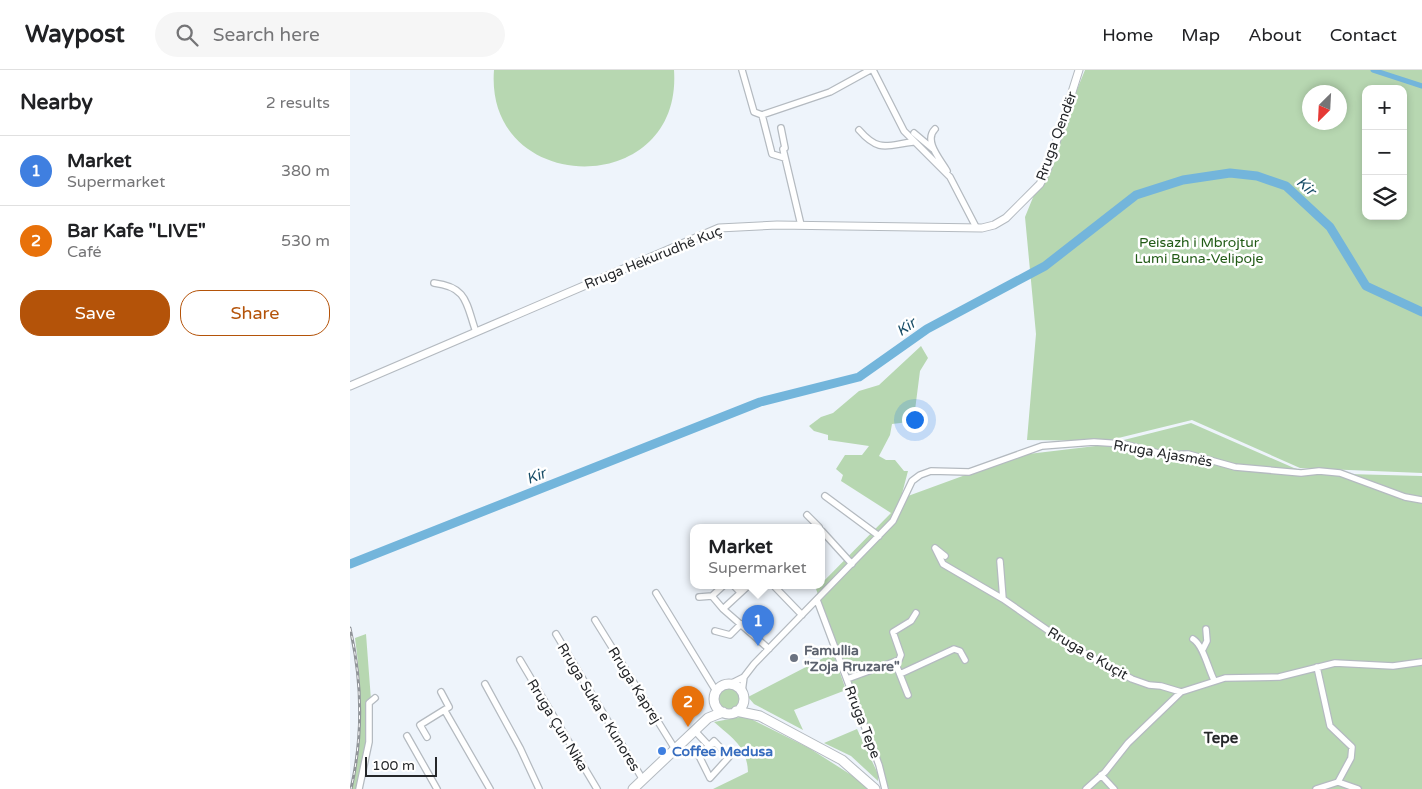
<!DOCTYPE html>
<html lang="en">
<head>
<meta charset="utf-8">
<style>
	body { margin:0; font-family:"Varela Round",sans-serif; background:#f6f6f6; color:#202124 }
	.controls { position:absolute; right:15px; top:15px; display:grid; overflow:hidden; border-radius:10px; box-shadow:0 2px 8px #0003 }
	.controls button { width:45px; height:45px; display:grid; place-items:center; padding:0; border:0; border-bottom:1px solid #e0e0e0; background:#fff; color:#202124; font:25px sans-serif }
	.compass { position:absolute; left:952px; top:15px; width:45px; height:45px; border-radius:50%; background:#fff; box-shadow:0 2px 8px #0003; rotate:204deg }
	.scale { position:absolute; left:15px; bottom:12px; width:72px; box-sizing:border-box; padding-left:5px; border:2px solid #25272a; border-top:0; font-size:14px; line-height:18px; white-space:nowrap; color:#25272a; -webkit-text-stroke:4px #fff; paint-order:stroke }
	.you { position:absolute; left:564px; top:349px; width:18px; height:18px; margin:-12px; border:4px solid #fff; border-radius:50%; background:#1a73e8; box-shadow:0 0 0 8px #1a73e833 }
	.badge { display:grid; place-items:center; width:32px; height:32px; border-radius:50%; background:#b45309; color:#fff; font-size:16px; font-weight:700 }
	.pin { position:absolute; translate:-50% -41px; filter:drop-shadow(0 1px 2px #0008) }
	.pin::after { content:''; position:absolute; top:26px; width:18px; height:15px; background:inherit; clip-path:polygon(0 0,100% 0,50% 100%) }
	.popup { position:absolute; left:340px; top:454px; width:135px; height:65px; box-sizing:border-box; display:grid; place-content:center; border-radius:10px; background:#fff; filter:drop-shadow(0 1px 4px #0005); font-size:16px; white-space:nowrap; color:#757577 }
	.popup b { font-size:19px; color:#202124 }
	.popup::after { content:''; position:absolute; left:50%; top:100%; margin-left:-10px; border:10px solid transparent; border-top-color:#fff }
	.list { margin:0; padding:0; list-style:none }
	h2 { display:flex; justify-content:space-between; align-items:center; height:65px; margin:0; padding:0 20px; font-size:21px }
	h2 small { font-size:16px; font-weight:400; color:#757577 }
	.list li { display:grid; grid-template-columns:32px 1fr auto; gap:15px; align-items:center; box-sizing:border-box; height:70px; padding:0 20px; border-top:1px solid #e0e0e0 }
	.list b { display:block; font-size:19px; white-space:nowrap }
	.list p { margin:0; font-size:16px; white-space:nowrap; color:#757577 }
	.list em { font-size:16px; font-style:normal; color:#757577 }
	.actions { display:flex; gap:10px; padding:15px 20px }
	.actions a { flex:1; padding:11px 0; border:1px solid #b45309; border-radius:20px; text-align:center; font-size:18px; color:#b45309 }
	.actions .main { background:#b45309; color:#fff }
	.icon { flex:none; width:28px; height:28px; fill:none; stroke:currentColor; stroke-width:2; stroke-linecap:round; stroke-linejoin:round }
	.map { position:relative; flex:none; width:1072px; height:719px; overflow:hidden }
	header { display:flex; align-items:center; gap:30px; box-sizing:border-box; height:70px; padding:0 25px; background:#fff; border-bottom:1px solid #e0e0e0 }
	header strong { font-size:24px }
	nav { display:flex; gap:28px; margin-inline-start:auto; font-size:18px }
	.search { width:350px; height:45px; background:#f6f6f6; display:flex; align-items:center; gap:12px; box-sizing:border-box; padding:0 18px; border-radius:28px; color:#757577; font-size:19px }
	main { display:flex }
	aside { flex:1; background:#fff }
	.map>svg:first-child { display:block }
</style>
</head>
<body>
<header>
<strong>Waypost</strong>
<div class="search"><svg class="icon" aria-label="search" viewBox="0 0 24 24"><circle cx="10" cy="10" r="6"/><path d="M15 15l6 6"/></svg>Search here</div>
<nav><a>Home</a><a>Map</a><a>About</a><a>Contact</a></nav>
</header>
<main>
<aside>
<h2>Nearby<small>2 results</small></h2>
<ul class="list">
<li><span class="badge" style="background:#3f7fe0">1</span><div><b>Market</b><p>Supermarket</p></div><em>380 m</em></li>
<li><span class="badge" style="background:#e8710a">2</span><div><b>Bar Kafe &quot;LIVE&quot;</b><p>Café</p></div><em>530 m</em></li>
</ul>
<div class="actions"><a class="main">Save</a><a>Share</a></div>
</aside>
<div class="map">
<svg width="1072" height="719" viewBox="0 0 1072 719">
	<rect width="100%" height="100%" fill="#eef4fb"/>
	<path fill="#b7d7b1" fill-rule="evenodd" d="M144,0H324C333,130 134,127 144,0Z
		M735,0H1072V403L950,398L842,350L756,371L677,370L686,264L675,147ZM1016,19H1053V146H1016ZM959,22H989V52H959Z
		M571,276L578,288L570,301L565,340L569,341L567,351L542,354L540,365L529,386L536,390H545L554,401H558L549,435L558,426L670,385L754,375L841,353L944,398L961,403L1072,406V719H539L466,519L541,443L491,411L493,405L486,399L495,385H512L519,376L478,370V365L464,361L459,356L471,347L483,343L509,321L529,315Z
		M16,564L21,630L16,675L8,719H2C14,668 12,620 5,568Z
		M483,583L496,620L444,640L453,660L404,634L398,627Z
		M368 629a11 11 0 1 1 22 0a11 11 0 1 1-22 0Z
		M395,646L459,678L506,708L518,719H363L398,702C397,676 382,668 364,652Z
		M507,659L528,704V711L501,686L474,673Z"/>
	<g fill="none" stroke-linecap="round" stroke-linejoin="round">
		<path stroke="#73b5db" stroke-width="5" d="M1023,0L1072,16"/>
		<path stroke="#73b5db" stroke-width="9" d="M0,494L410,332L509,307L577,259L695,196L786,125L833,110L880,103L907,106L936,116L980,157L1016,216L1072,242"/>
		<defs>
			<path id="minor" d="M392,0L404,42L412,45L422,84L435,88
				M523,0L554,61L600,107L626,157
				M412,45L480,22L520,0
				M431,58L435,78L433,79L451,155
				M585,59C573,71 591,90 597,101
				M509,60C529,83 537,75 563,72
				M564,63L583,79
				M84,213C118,217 116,234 126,262
				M475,426L529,466
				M457,445L469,457
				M472,461L502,494
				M595,486L585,478L593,494L653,529L719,575L782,609L799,615L811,616L831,622
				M650,491L653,529
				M383,515L389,521
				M399,515L373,539L419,579
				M423,515L452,545
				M306,523L366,621
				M349,527L362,526
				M467,530L529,695L535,719
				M373,539L362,526L374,515
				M245,550L325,679
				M365,561L380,565L391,554
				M206,564L293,710
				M843,569C853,575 858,598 864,610
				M853,579L857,571L856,559
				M170,590L247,719
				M545,592L558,625
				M967,597L980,656L1002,677L1001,688L988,712
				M550,604L604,579L610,581L615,590
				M497,609L549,590L551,585L543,562L561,551L566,543
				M135,614L170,678L189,719
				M380,614L394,607L404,594L543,451L562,411L570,405L581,401L619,402L692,376L744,372L774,374L816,385L838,384L885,397L951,403L969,401L990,403L1055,427L1072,430
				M392,622L394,607
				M831,622L875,608L929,607L985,593L1043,596L1072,592
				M95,641L140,719
				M345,661L359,676
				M57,666L87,719
				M77,667L70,655L99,637L91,622
				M364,671L379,687L360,708L349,686Z
				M751,705L764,719
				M9,719L19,672V633L25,628
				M736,719L755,702L778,673L831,622
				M966,719L988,712L1008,719"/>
			<path id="tertiary" d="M0,316L369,158L427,155L632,158L644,155L656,148L690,114L698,98L729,0"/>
			<path id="secondary" d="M364 629a15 15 0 1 1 30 0a15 15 0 1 1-30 0Z
				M386,641L410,646L492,690L525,719
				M283,719L358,648L373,642"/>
		</defs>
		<use href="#minor" stroke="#b4bac0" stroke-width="8"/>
		<use href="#tertiary" stroke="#b4bac0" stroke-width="9"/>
		<use href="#secondary" stroke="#b4bac0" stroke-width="11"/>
		<use href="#minor" stroke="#fff" stroke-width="5.5"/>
		<use href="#tertiary" stroke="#fff" stroke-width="7"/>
		<use href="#secondary" stroke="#fff" stroke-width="9"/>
		<defs>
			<path id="rail" d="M0,558C12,610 13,666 1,719"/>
		</defs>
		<use href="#rail" stroke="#909499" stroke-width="3"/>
		<use href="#rail" stroke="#fff" stroke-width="1" stroke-dasharray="4" stroke-linecap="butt"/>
	</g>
	<circle fill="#6b7280" stroke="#fff" stroke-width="2" cx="444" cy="588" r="5"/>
	<circle fill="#3f7fe0" stroke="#fff" stroke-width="2" cx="312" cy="681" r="5"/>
	<g text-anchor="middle" stroke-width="5" stroke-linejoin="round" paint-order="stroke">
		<g font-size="14" fill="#25272a" stroke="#fff">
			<text transform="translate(706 66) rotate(-70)" y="5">Rruga Qendër</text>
			<text transform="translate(303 187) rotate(-22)" y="5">Rruga Hekurudhë Kuç</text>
			<text transform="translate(813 383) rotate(10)" y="5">Rruga Ajasmës</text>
			<text transform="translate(738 583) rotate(30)" y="5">Rruga e Kuçit</text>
			<text transform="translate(285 615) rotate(58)" y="5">Rruga Kaprej</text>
			<text transform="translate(249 637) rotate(59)" y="5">Rruga Suka e Kunores</text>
			<text transform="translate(513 652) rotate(69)" y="5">Rruga Tepe</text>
			<text transform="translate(208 655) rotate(59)" y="5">Rruga Çun Nika</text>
		</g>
		<g font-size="14" fill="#225b17" stroke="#fff">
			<text x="849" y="177">Peisazh i Mbrojtur<tspan x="849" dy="16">Lumi Buna-Velipoje</tspan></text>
		</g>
		<g font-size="14" font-weight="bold" fill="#5b616d" stroke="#fff" text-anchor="start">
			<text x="454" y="585">Famullia<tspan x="454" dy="16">"Zoja Rruzare"</tspan></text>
		</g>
		<g font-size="14" font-weight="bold" fill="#366cbe" stroke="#fff" text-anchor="start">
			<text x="322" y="686">Coffee Medusa</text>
		</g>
		<g font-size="15" font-style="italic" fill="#174c66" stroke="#fff">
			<text transform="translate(956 116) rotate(42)" y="5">Kir</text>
			<text transform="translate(556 257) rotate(-35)" y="5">Kir</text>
			<text transform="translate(186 406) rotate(-22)" y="5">Kir</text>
		</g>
		<g font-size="15" font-weight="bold" fill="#25272a" stroke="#fff">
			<text x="871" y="673">Tepe</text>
		</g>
	</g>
</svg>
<div class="controls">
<button>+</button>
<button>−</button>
<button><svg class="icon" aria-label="layers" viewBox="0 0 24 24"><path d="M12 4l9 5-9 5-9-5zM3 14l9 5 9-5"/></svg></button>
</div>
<svg class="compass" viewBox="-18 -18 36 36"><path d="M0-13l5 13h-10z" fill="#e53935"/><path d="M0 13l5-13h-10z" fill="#757577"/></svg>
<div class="scale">100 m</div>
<div class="you"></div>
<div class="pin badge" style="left:408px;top:576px;background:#3f7fe0">1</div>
<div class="popup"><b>Market</b>Supermarket</div>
<div class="pin badge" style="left:338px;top:657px;background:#e8710a">2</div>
</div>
</main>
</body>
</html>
